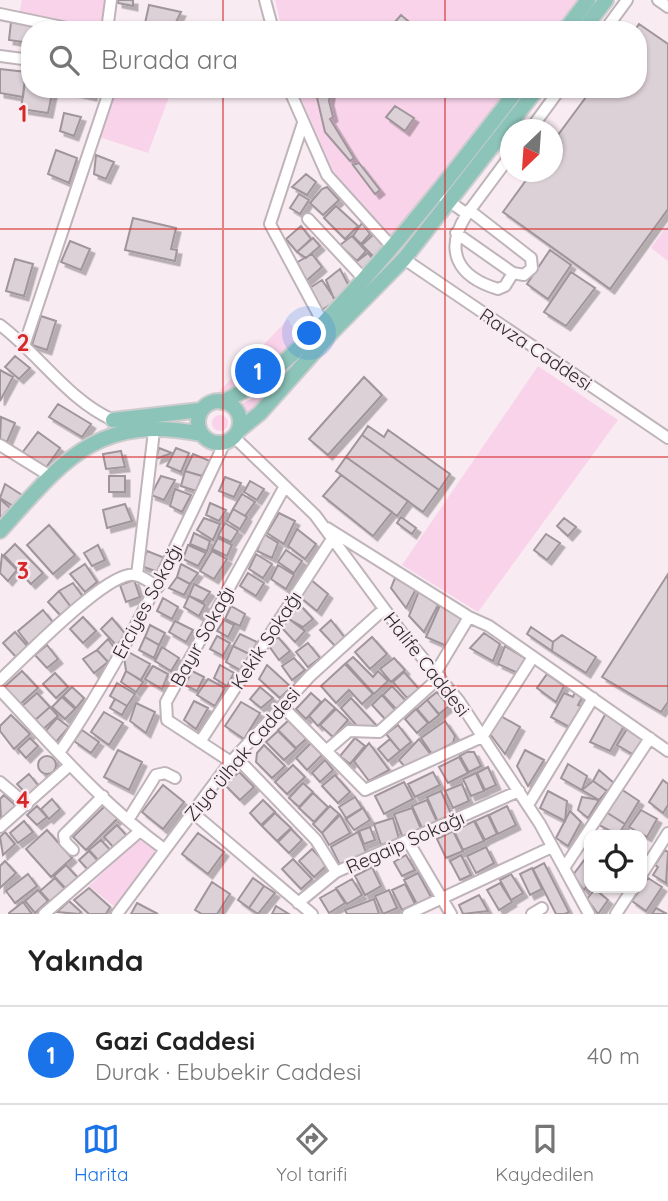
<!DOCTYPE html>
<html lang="tr">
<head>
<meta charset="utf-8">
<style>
	body { margin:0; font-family:Quicksand,sans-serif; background:#f6f6f6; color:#222 }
	.controls { position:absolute; right:21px; bottom:21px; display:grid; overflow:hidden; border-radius:14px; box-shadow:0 2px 5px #0004 }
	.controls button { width:63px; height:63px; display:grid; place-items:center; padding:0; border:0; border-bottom:2px solid #e0e0e0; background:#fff; color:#222; font:35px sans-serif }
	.compass { position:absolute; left:500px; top:119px; width:63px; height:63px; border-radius:50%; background:#fff; box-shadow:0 2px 5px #0004; rotate:205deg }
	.you { position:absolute; left:310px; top:334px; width:24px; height:24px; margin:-18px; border:5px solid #fff; border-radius:50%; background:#1a73e8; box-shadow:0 0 0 10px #1a73e833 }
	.badge { display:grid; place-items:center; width:46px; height:46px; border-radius:50%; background:#1a73e8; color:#fff; font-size:23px; font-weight:700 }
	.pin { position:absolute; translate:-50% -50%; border:4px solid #fff; box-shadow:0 2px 7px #0006 }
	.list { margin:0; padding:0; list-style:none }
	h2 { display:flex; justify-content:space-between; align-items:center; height:91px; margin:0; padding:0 28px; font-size:30px }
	h2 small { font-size:23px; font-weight:400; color:#767676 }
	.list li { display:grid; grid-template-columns:46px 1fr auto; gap:21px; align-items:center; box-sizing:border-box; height:98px; padding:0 28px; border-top:2px solid #e0e0e0 }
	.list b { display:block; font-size:26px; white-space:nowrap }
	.list p { margin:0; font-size:23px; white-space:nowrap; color:#767676 }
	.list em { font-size:23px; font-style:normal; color:#767676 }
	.icon { flex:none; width:38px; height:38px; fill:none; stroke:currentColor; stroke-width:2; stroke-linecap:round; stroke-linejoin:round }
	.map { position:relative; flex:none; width:668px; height:914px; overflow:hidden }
	.search { position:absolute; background:#fff; box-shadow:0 2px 5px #0004; left:21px; right:21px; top:21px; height:77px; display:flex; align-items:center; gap:18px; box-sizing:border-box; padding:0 24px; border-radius:28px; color:#767676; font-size:26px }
	.sheet { height:189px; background:#fff }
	nav { display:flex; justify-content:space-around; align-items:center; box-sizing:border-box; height:98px; border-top:2px solid #e0e0e0; background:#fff; font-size:19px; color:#767676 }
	nav a { display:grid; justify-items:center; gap:4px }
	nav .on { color:#1a73e8 }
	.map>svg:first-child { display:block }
</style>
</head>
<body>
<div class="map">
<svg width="668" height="914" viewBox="0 0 668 914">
	<defs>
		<filter id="shadow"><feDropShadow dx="4.5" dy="4.5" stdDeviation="0" flood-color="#0004"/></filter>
	</defs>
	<rect width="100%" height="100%" fill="#f8ecf2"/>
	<path fill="#f9d3ea" d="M22,0H107L102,30L19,14Z
		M275,0H579L556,30H282Z
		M111,89H172L148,153L99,137Z
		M297,89H509L392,237L333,171Z
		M668,224V261L651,248Z
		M288,319L300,341L250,378L217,394Z
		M538,366L618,420L478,612L402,565Z
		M289,372L245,422L237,406L259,395Z
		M212 423a8 8 0 1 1 16 0a8 8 0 1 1-16 0Z
		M140,838L157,852L116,908L89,886Z"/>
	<path fill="#ddd1d8" stroke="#a0959b" stroke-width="2" filter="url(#shadow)" d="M118,0H133V6L118,3Z
		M149,5L181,12L172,30L144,28Z
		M401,15L415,27L413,30H388Z
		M11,22L40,27L30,30V43L9,40Z
		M639,24L668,44V209L610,289L503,212L532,172H552V143L592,89H638V30H635Z
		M0,69L26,72L23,97L0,93Z
		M26,72L30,73V89H53L48,113L21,109Z
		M73,89H93L92,96L73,92Z
		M315,89H331L329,101L333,117L330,119L354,158L350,161L325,132Z
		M395,106L414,118L405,131L386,117Z
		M64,113L81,117L74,136L60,131Z
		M56,150L77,158L69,183L48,174Z
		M96,155L114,162L106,179L94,174Z
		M359,163L380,190L375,194L353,165Z
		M306,174L316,182L307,195L292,187Z
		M327,187L339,200L323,215L310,203L322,189Z
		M299,194L309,200L300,214L290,208Z
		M336,206L358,226L345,239L324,218Z
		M133,218L176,228L171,249L177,250L175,261L125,250Z
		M362,223L370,234L361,244L353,236Z
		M301,226L311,239L297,252L286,239Z
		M374,234L388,250L377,260L362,245Z
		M352,236L366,251L357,261L340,245Z
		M313,238L320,246L306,258L297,252Z
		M70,241L90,249L81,270L61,262Z
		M550,250L571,265L548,299L527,284Z
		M368,253L377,264L365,273L356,262Z
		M312,254L322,267L306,281L294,264Z
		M15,259L33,264L24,296L6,291Z
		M340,269L351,290L334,299L326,280Z
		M571,272L595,288L566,326L544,312Z
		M322,280L336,301L320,311L308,289Z
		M41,316L56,321L47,350L32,345Z
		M15,356L30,368L19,379L5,367Z
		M0,370L13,377L0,401Z
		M364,377L382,395L328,455L309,439Z
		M58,404L91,424L82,437L49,417Z
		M1,417L15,423L7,442L0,439Z
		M368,426L384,437L388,430L450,474L439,490L362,435Z
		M38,432L60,448L45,469L22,453Z
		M362,435L439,490L423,512L346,457Z
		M159,448L172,453L156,459Z
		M176,448L189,453L181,472L167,466Z
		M121,451L125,467L106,469L103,454Z
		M193,454L210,461L202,476L185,471Z
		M346,457L408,501L397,516L336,471Z
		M185,471L202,476L196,491L181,486Z
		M341,475L392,512L373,536L323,496Z
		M109,476H125V492H109Z
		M161,476L175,480L164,500L151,495Z
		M225,477L241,483L234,497L219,491Z
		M250,481L264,489L257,500L244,492Z
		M5,484L22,495L15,507L0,498Z
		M175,489L191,495L182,512L170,506Z
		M242,494L255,502L245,516L233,509Z
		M0,499L10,508L1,518L0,517Z
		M210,503L226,510L219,521L206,515Z
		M125,504L132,521L107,528L103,510Z
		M233,509L247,517L240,529L227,521Z
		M279,513L295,521L284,544L267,533Z
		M401,517L416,528L412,534L397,523Z
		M204,518L220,524L213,540L197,530Z
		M564,518L576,527L568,536L557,526Z
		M225,523L238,531L231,542L218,536Z
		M49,525L75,555L53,574L27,545Z
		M297,529L316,544L305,559L288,546Z
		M194,533L210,541L207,551L190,544Z
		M264,534L278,543L272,558L257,551Z
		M546,534L560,543L547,560L534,550Z
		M218,538L232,545L227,556L212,549Z
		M15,544L43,573L31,584L4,555Z
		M98,545L105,560L92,566L84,553Z
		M188,545L206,553L198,566L183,559Z
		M286,550L302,561L294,573L278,562Z
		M147,551L165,558L158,572L141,566Z
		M212,551L227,559L214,579L200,571Z
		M256,554L272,564L263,578L249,569Z
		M2,555L17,570L8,581L0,573Z
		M85,564L97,582L85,592L70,574Z
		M181,564L198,573L190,584L177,577Z
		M278,565L294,575L286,589L271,579Z
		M248,573L264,583L256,596L240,586Z
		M668,574V702L661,712L602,677Z
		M177,577L190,584L184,595L169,588Z
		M395,578L416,589L406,608L391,588Z
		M310,579L328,594L317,611L300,597Z
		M134,580L140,597L126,602L120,585Z
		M73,583L83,597L71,607L59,591Z
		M194,584L210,592L203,602L189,596Z
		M59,591L71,607L61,616L48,602Z
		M419,591L438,605L424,632L409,616Z
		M189,596L205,605L199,616L184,607Z
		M163,598L178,607L172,619L157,611Z
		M441,603L464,619L449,647L426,637Z
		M300,605L313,619L303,627L289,619Z
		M231,606L245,614L240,626L225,619Z
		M43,610L55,625L29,645L18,631Z
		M83,617L96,631L83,643L70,629Z
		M112,618L127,636L116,645L101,629Z
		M289,619L305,631L295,642L282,628Z
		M224,620L234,625L228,637L217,631Z
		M331,620L345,638L335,646L320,630Z
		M175,621L193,630L186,642L169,632Z
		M150,625L165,633L159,645L145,637Z
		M531,627L553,642L552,651L527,634Z
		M15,632L28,647L16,657L3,643Z
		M484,633L500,644L493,661L470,648Z
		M240,634L257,642L251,655L233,646Z
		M562,635L596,657L586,673L552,651L553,642Z
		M217,636L230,643L223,656L210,649Z
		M145,637L159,645L154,658L139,650Z
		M278,637L290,651L279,660L269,646Z
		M372,637L387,654L370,669L355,652Z
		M108,639L118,653L108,662L97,650Z
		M308,643L320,658L308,667L296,652Z
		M47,645L58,659L47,668L35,655Z
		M233,646L251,655L242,671L226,662Z
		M505,646L526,659L520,674L498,664Z
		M162,647L179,658L171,671L155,661Z
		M123,649L150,664L141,680L126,671Z
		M97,650L108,662L94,673L83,659Z
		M353,657L373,677L378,671L388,681L374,694L346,663Z
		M294,658L305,670L292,680L282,666Z
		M394,658L405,670L391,682L380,669Z
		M345,664L373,694L362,704L349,690L336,703L321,686Z
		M220,665L234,673L227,686L214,678Z
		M267,665L291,687L280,698L259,679Z
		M153,666L168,674L162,689L145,679Z
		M22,671L38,688L18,706L2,689Z
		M126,671L143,682L136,692L121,682Z
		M192,671L204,677L197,691L185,685Z
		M404,672L419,689L407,698L393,682Z
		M55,673L68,687L56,698L43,684Z
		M547,674L564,686L556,702L537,688Z
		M208,679L225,688L215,706L197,695Z
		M117,683L135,694L127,706L110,696Z
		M392,686L406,701L397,710L383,695Z
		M72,687L84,698L76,708L63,696Z
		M260,687L273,698L261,708L250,699Z
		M437,692L449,706L439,714L427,700Z
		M575,692L583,696L578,705L583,707L571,728L551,717L564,693L573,697Z
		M37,693L50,707L34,721L21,707Z
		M311,693L321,702L306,719L296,709Z
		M382,695L396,711L386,720L372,705Z
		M62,697L75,709L65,719L52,707Z
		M351,698L376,725L372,729L358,727L341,708Z
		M115,699L127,706L122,715L110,708Z
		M325,699L335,708L318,726L309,716Z
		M427,700L439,715L429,723L417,709Z
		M194,701L208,708L196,729L184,720Z
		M241,702L260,713L244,739L225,726Z
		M136,703L155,712L146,733L130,721Z
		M50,707L58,716L42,730L34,721Z
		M336,709L348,720L333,737L320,725Z
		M416,709L428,723L417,733L405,719Z
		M104,712L123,723L109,745L91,732Z
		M606,713L624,726L610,751L590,742Z
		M11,715L30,734L14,749L0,731V726Z
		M499,715L520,727L505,754L490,734Z
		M57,718L69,727L55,743L44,733Z
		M289,720L307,738L296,748L278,730Z
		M445,721L455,736L453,743L432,754L421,738Z
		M398,725L411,742L400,751L386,734Z
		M627,729L644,739L634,755L617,745Z
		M82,730L99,742L91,753L74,741Z
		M278,731L296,749L284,760L266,742Z
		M30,738L38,746L26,758L18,749Z
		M355,738L365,746L350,764L340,756Z
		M390,739L400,751L388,761L378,749Z
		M419,739L431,755L405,767L399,760Z
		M311,743L322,755L307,770L296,758Z
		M369,743L389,770L369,781L354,761Z
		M264,745L285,766L272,778L256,762L257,753Z
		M118,750L142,762L129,790L104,777Z
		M525,750L544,760L528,786L517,766Z
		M467,752H474L481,766L469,772L460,756Z
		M38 765a9 9 0 1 1 18 0a9 9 0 1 1-18 0Z
		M459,757L468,773L448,783L439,767Z
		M325,760L333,770L320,782L312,773Z
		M568,764L587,776L582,790L561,778Z
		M293,765L305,777L287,794L275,782Z
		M488,767L496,785L485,790L477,773Z
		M599,770L615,784L607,791L593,781Z
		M239,772L254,787L240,800L225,785Z
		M433,772L440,785L415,797L408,784Z
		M476,773L484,791L471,796L463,779Z
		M29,774L41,789L30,798L17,784Z
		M335,775L350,792L338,803L322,786Z
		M663,780L668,784V805L663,813L649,802Z
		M593,781L607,791L599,800L582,790Z
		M404,782L413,799L384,814L375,796Z
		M303,783L313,792L299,807L289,798Z
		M462,784L469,801L453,808L445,791Z
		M163,785L184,802L163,829L142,812Z
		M621,789L639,801L625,824L606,812Z
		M441,791L452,816L438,822L427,797Z
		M548,791L567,801L565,821L540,808Z
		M313,793L328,807L314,822L299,808Z
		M4,795L16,806L1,820L0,799Z
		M355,797L362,808L346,818L339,807Z
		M582,797L599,800L588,818L578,810Z
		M52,799L60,809L49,819L41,809Z
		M263,800L275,812L261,825L250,813Z
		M427,800L438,824L423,830L412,806Z
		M106,805L119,817L86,850L73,837Z
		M37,806L47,817L37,825L27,815Z
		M330,806L339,814L322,833L313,824Z
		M507,806L516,825L498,834L489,815Z
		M363,808L370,820L354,830L346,819Z
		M412,808L422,831L403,838L394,814Z
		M641,810L657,819L647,837L629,827Z
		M570,811L581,822L568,846L556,838Z
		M606,812L625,824L618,835L599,825Z
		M275,813L291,828L277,841L262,826Z
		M340,815L350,833L329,845L322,833Z
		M488,815L497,834L485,840L475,821Z
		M393,818L399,839L381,845L374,824Z
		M24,821L33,832L18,843L10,833Z
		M474,821L484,841L463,850L454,831Z
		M117,825L128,837L115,849L104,837Z
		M370,827L375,840L364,844L359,831Z
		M291,829L302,840L289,853L278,842Z
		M47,830L72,858L51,877L26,849Z
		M453,831L463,851L446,858L437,839Z
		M5,832L15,844L3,855L0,837Z
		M358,832L367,855L340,865L331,847Z
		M198,833L224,852L208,874L182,854Z
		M101,840L112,852L100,862L89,850Z
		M486,847L494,863L476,873L467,856Z
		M312,849L327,865L314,877L299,861Z
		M665,850L668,852L666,883L653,875L658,867L655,865Z
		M89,851L100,863L90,872L79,860Z
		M406,855L415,870L402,876L394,862Z
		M461,855L471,875L460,880L450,861Z
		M293,859L312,879L301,889L282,869Z
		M585,859L589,862V883L584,890L573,875Z
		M5,861L16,873L0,888V866Z
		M544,863L569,912L565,914H556L533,869Z
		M66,865L80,880L68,891L54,876Z
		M372,867L381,886L365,895L355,876Z
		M532,868L542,889L530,895L520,874Z
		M418,873L431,897L417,904L404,880Z
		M28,874L37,886L15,903L6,891Z
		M511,874L523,893L511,900L500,880Z
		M55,878L66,890L51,903L40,891Z
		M253,878L264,886L249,908L238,900Z
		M648,878L662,887L646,911L632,901Z
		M352,879L362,895L347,904L336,888Z
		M212,882L230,894L217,914H202L195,910Z
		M500,883L512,902L499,910L487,890Z
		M405,884L415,904L402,910L392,890Z
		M264,886L275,893L258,914L249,908Z
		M89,888L110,907L106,914H89L74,900Z
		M336,889L345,903L329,913L320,898Z
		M595,889L608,900L598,914L587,899Z
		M38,890L48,901L35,913L25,901Z
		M389,890L397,908L383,914L375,896Z
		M479,895L488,911L463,914L459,905Z
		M374,899L379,914H347L345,910Z
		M69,901L81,912L79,914L57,912Z
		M23,902L32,914H9V913Z
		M137,903L158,914H131Z
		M276,906L289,914H272Z
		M656,908L667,914H652Z"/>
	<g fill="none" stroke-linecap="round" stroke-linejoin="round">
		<defs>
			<path id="minor" d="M265,0L273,30
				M658,0L668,7
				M0,14L77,30
				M107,30L111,0
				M605,30L627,0
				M0,56L30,60
				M289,89L327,175L393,248
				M303,123L270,224L323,323
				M530,130L560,89
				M443,197L467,214L510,156
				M467,214C443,251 458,277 498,289L505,286L513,273
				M308,219L364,279
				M456,233L513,273L524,275L532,268L531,258L469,210
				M404,259L668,438
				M0,325C39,354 69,401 113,420
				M25,343L110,89
				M234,437L315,515L405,637L459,701L540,824L589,914
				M0,445L50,476
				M327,528L469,617L489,626L668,751
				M137,575L154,431
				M436,672L469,617
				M0,680C26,656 99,580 129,575C139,573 149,582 158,587
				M0,690C52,745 102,804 164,849
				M282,706L365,790L482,737L533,657
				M200,742L332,539
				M327,750L349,731L379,732L440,677
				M59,753C126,655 175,549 225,442
				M236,757L316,840L336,872
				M231,762L167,720L166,702L285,486
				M0,782L27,805
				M528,805L593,698
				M192,812L312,914
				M128,820L156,775L165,773L175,778
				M0,827L70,765
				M408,841L451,914
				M73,850L65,842L64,835L103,796
				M564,868L650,738
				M642,874L668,833
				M298,903L336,872L519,791
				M44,914L140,831
				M117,914L228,765L310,676L384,609
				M408,914L552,847
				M532,914L542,908
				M616,914L633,888"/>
			<path id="major" d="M565,30L588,0
				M583,30L606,0
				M198 422a21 21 0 1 1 42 0a21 21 0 1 1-42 0Z
				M222,402C274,378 307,341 345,300C407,233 462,161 518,89
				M113,420L201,410
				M238,431L260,413L332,332L404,259L537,89
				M0,531C63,461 97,413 201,434"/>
		</defs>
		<use href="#minor" stroke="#bfb4ba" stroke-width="14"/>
		<use href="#major" stroke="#cdcccd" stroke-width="18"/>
		<use href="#minor" stroke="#fff" stroke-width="10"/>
		<use href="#major" stroke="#8cc4ba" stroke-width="14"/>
	</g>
	<path fill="none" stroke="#d62828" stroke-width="2" stroke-opacity="0.55" d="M223,0V30M445,0V30M223,89V914M445,89V914M0,229H668M0,457H668M0,686H668"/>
	<g text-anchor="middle" stroke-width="5" stroke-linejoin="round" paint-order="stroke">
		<g font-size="19" fill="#2f2a2d" stroke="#f8ecf2">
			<text transform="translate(536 349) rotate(34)" y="7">Ravza Caddesi</text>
			<text transform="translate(147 601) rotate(-62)" y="7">Erciyes Sokağı</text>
			<text transform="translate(202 636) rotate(-61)" y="7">Bayır Sokağı</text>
			<text transform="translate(266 640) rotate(-57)" y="7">Kekik Sokağı</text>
			<text transform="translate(427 664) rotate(52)" y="7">Halife Caddesi</text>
			<text transform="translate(242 754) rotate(-50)" y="7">Ziya ülhak Caddesi</text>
			<text transform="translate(405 842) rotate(-24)" y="7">Regaip Sokağı</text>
		</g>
	</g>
	<g font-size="23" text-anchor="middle" font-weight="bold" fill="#d62828" stroke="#f8ecf2" stroke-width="5" stroke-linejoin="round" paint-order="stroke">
		<text x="23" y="122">1</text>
		<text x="23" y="351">2</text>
		<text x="23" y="579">3</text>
		<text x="23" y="808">4</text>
	</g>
</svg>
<div class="controls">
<button><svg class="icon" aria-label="locate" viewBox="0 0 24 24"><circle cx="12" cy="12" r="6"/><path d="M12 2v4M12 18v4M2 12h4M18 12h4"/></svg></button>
</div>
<svg class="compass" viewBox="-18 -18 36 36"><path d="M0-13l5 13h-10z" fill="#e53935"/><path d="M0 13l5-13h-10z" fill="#767676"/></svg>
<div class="you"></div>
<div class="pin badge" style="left:258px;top:371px">1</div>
<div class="search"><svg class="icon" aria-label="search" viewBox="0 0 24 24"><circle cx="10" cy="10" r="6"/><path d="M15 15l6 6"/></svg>Burada ara</div>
</div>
<section class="sheet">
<h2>Yakında<small></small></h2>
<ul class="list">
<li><span class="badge">1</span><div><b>Gazi Caddesi</b><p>Durak · Ebubekir Caddesi</p></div><em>40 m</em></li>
</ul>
</section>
<nav>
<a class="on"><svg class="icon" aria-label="map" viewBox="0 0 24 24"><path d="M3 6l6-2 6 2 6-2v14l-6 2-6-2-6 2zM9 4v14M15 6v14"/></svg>Harita</a>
<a><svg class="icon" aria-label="directions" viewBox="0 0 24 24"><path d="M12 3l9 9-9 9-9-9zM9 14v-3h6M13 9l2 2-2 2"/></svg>Yol tarifi</a>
<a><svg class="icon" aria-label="saved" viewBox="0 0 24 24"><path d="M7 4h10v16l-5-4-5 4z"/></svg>Kaydedilen</a>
</nav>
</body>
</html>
